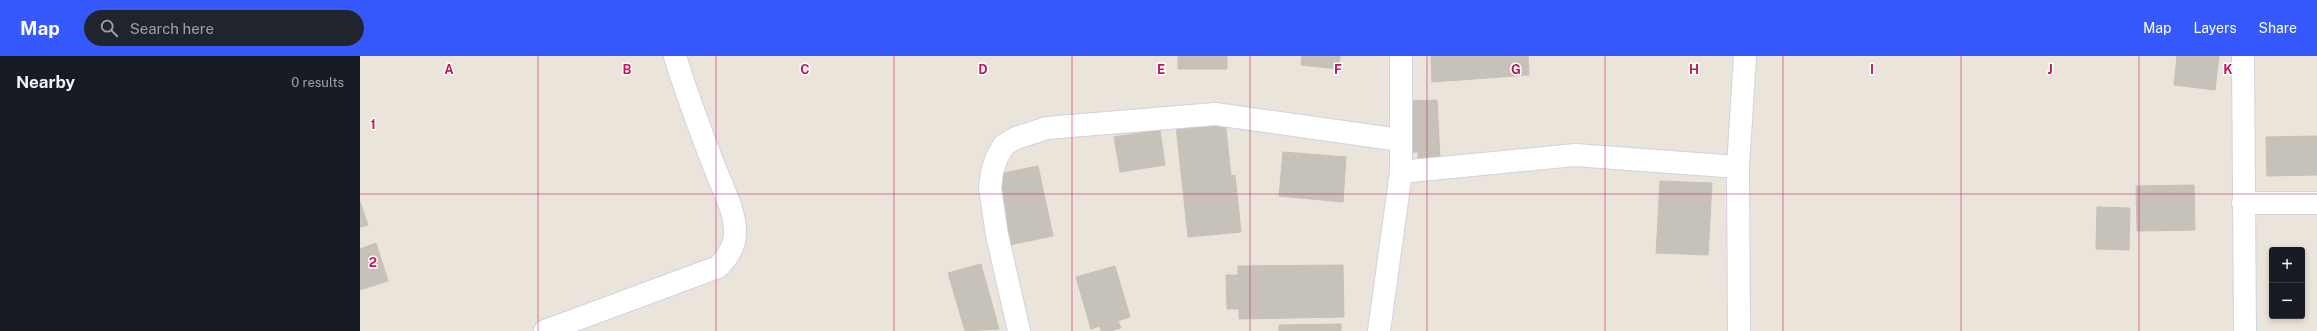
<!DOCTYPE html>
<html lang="en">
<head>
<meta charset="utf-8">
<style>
	body { margin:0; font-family:"Public Sans",sans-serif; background:#20242c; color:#f1f3f6 }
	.controls { position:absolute; right:12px; bottom:12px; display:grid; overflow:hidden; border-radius:4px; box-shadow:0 2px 6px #0003 }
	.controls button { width:36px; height:36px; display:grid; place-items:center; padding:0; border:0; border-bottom:1px solid #363941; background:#171b24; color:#f1f3f6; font:20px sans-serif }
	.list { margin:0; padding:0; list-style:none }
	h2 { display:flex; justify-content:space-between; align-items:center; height:52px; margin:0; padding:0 16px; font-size:17px }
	h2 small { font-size:13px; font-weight:400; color:#9ea1a6 }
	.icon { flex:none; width:22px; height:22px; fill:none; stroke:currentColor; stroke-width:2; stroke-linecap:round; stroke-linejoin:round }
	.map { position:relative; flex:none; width:1957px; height:275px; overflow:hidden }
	header { display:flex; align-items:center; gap:24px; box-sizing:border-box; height:56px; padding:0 20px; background:#3659fd; color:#fff }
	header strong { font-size:19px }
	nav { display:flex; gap:22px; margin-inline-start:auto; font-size:14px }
	.search { width:280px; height:36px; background:#20242c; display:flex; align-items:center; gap:10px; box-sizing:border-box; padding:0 14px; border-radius:22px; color:#9ea1a6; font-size:15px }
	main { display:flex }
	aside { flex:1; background:#171b24 }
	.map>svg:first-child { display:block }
</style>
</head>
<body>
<header>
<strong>Map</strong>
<div class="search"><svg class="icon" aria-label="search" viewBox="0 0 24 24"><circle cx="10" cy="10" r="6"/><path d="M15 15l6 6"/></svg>Search here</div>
<nav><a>Map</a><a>Layers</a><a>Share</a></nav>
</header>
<main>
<aside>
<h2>Nearby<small>0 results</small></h2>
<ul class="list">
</ul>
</aside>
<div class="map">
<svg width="1957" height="275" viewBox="0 0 1957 275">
	<rect width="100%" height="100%" fill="#ebe4da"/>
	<path fill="#c7c2b9" stroke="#c7c0b4" d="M818,0H867V13H818Z
		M942,0H980L979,13L941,9Z
		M1071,0H1168L1169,19L1072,26Z
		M1817,0H1859L1855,34L1814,29Z
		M1077,44L1080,102H1058V96H1053L1051,45Z
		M865,64L871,120L875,119L881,176L828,181L816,69Z
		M800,74L805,109L760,116L754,81Z
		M1957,80V119L1907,120L1906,81Z
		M923,96L986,101L983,146L919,140Z
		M678,110L693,180L649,189L636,127L639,118Z
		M1300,125L1352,127L1348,199L1296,197Z
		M1834,129L1835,174L1777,175L1776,130Z
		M0,146L8,169L0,171Z
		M1737,151L1770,152L1769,194L1736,193Z
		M16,187L28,225L0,234V193Z
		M621,208L639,273L605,275L588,217Z
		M983,209L984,261L879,263V253H867L866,219H878V210Z
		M755,210L770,261L758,265L761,272L751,275H741L740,270L731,273L716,221Z
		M981,268V275H919V269Z"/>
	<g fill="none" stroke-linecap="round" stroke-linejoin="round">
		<defs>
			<path id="minor" d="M1883,0L1885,275
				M1041,116L1215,99L1378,111
				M1883,147H1957
				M185,275L358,211C367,202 375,190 375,177C376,157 361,128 354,110C340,73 326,37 315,0
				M659,275L637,179L630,132L632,116L637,101L644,89L656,82L687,72L855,58L1040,84
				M1019,275L1041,116V0
				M1379,275L1378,111L1385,0"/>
		</defs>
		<use href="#minor" stroke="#cfd3e2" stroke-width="24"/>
		<use href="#minor" stroke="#fff" stroke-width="22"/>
	</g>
	<path fill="none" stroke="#c2185b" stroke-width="1" stroke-opacity="0.55" d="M178,0V275M356,0V275M534,0V275M712,0V275M890,0V275M1067,0V275M1245,0V275M1423,0V275M1601,0V275M1779,0V275M0,138H1957"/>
	<g font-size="13" text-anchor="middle" font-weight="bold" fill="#c2185b" stroke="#fff" stroke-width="3" stroke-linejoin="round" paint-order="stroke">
		<text x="89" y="18">A</text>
		<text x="267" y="18">B</text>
		<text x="445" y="18">C</text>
		<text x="623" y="18">D</text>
		<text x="801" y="18">E</text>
		<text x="978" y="18">F</text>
		<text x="1156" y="18">G</text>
		<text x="1334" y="18">H</text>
		<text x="1512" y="18">I</text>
		<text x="1690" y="18">J</text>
		<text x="1868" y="18">K</text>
		<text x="13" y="73">1</text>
		<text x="13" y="211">2</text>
	</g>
</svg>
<div class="controls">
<button>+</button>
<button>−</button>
</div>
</div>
</main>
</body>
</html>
